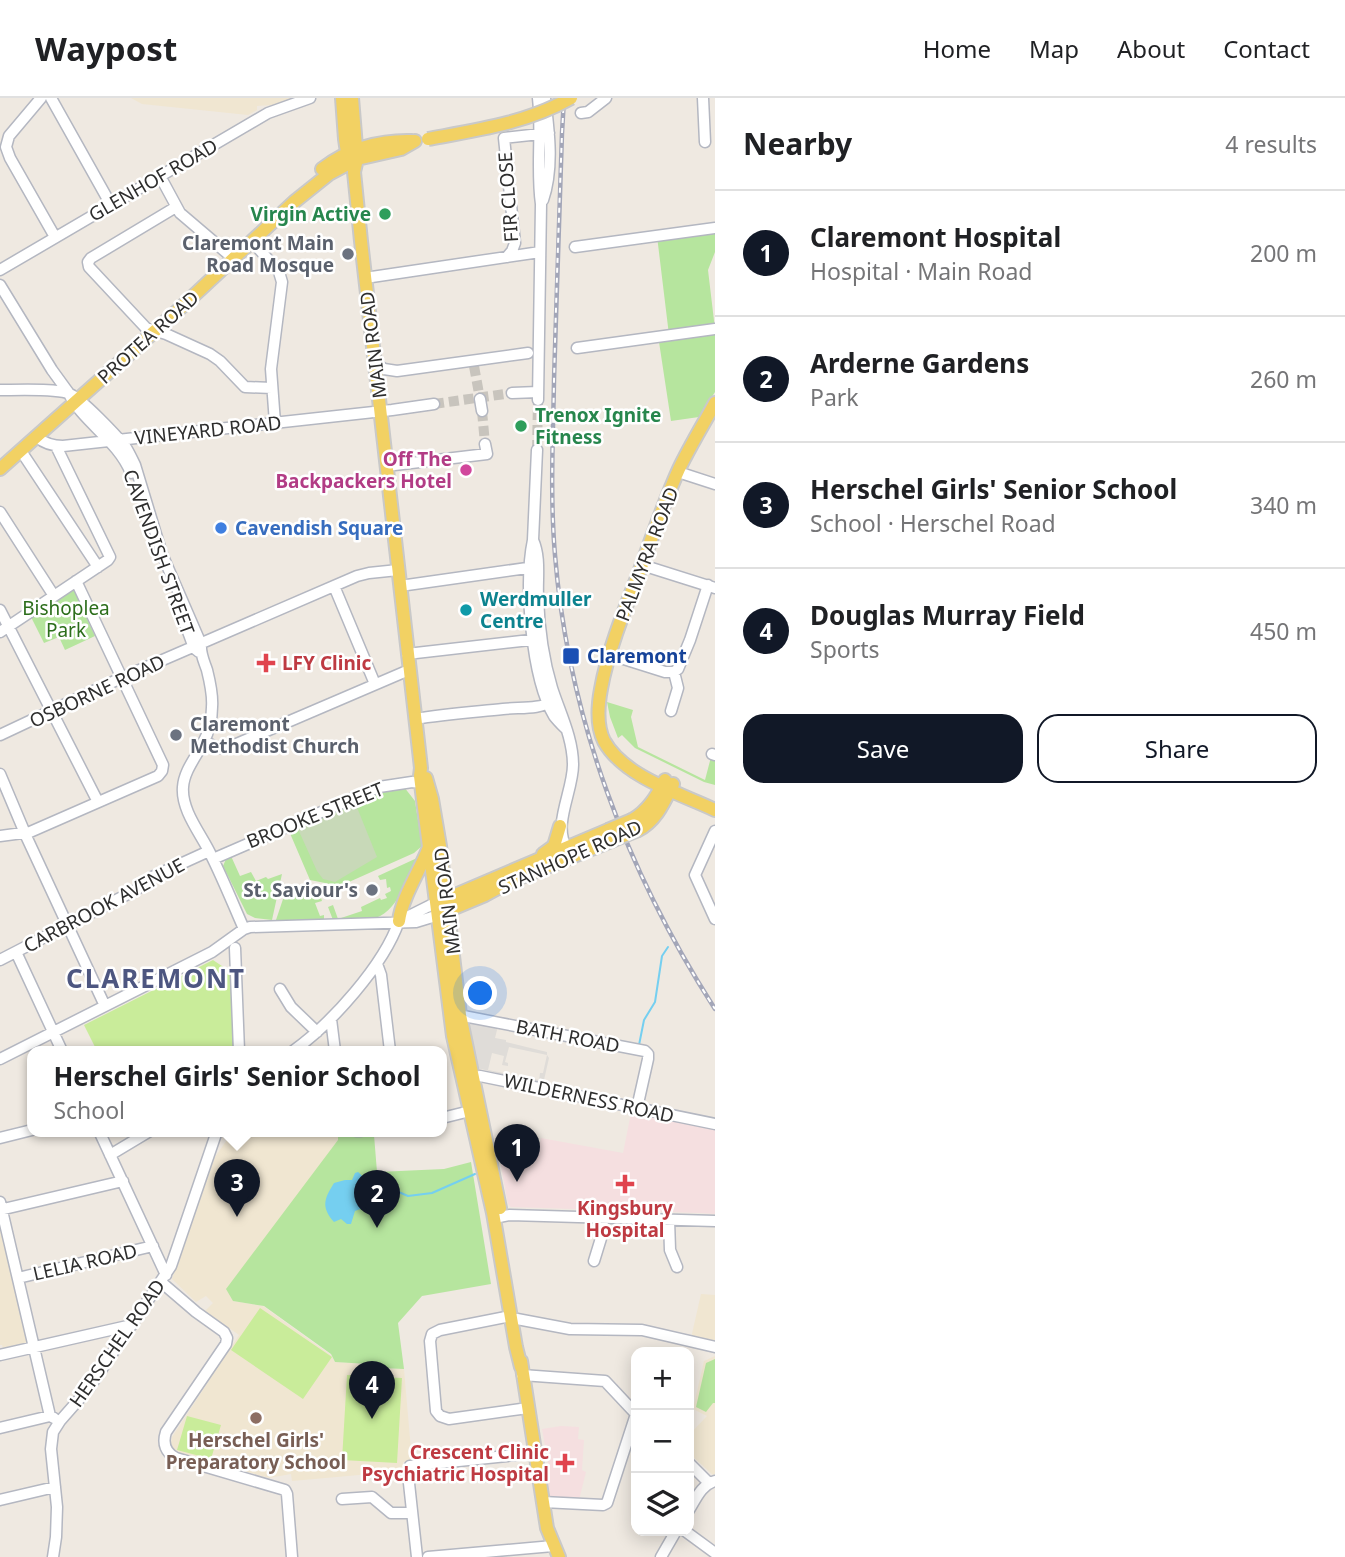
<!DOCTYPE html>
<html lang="en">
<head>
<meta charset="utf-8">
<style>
	body { margin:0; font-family:"Noto Sans",sans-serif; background:#f6f6f6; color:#202124 }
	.controls { position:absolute; right:21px; bottom:21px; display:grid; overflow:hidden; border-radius:14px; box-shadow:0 4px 18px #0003 }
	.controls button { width:63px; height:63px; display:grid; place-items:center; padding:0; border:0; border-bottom:2px solid #e0e0e0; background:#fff; color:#202124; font:35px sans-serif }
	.you { position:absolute; left:481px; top:896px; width:24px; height:24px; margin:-18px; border:5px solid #fff; border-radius:50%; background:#1a73e8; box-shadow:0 0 0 10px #1a73e833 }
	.badge { display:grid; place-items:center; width:46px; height:46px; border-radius:50%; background:#111827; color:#fff; font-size:23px; font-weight:700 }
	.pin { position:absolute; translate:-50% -58px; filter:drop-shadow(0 2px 4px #0008) }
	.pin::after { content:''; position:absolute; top:37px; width:24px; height:21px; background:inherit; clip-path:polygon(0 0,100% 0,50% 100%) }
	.popup { position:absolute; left:27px; top:948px; width:420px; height:91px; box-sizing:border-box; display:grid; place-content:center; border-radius:14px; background:#fff; filter:drop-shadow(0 2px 5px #0005); font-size:23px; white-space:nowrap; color:#757577 }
	.popup b { font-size:26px; color:#202124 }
	.popup::after { content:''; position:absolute; left:50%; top:100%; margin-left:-14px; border:14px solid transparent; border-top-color:#fff }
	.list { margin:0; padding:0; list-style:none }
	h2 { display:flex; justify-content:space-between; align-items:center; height:91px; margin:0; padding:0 28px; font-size:30px }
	h2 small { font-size:23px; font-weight:400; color:#757577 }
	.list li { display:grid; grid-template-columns:46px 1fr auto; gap:21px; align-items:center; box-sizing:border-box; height:126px; padding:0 28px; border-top:2px solid #e0e0e0 }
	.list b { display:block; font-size:26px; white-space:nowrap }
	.list p { margin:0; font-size:23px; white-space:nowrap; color:#757577 }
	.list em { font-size:23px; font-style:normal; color:#757577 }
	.actions { display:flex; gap:14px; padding:21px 28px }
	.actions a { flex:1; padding:16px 0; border:2px solid #111827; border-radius:21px; text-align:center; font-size:24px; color:#111827 }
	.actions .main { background:#111827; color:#fff }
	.icon { flex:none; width:38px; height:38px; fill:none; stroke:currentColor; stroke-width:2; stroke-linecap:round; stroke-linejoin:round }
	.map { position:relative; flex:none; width:715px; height:1459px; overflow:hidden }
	header { display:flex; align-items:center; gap:42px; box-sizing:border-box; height:98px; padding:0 35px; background:#fff; border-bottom:2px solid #e0e0e0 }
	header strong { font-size:33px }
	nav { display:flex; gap:38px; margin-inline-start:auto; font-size:24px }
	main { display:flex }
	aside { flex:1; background:#fff }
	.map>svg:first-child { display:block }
</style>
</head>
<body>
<header>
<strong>Waypost</strong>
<nav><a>Home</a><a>Map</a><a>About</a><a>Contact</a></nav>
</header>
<main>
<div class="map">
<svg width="715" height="1459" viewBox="0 0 715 1459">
	<rect width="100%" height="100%" fill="#efe9e1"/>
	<path fill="#f0e6d1" d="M131,0H295L273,7L257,8V12L248,17L142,6Z
		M229,1033H338L339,1042L233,1203L263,1208L331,1257L335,1264L368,1266L381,1270L404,1271L412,1364H403L404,1373L292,1383L291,1376L269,1380L173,1353L171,1345L172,1339L239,1237L205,1213L213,1205L206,1198L196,1204L172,1181L215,1059L231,1036Z
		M0,1131L28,1244L3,1250L2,1247H0Z
		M701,1196L715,1197V1246L691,1240Z
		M715,1258V1376L713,1377L689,1355V1337L707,1318L693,1311L704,1263Z"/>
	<path fill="#f5dfe0" d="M631,1015L715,1032V1116L700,1115L511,1109L508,1106L500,1062L526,1055L537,1057L541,1040L623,1055Z
		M561,1328L579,1329L578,1341L584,1342L582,1372L586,1374L579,1402L549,1401L545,1376L549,1369L542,1331Z"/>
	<path fill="#b6e59e" d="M715,130V154L708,172L715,231L669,237L657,138Z
		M715,236V294L699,319L671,323L659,244Z
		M74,492L95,538L65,552L59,539L44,545L31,519Z
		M607,604L633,612L631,619L638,649L705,682L711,659L715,660V687L704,684L635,650L622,637L618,640L610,619Z
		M404,689L415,703L422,748L414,755L340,788L310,782L289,733C323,719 368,693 404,689Z
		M231,758L240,778L251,774L256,783L266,779L268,781L282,776L272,822L255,820L247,816L223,768L226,761Z
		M417,760C407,781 397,816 372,821C360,824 345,822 333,822L328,809L333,807L338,821L362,813L361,809L380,800L381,802L387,800L385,796L391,793L390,789L387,790L386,781L380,782L378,778Z
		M317,788L322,803L315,805L320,818L324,817V822H276L284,798L305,789Z
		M374,1037L377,1074L444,1071L471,1064L491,1186L422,1198L398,1225L404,1271L381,1270L368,1266L335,1264L331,1256L264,1208L233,1203L226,1191L338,1042V1039Z
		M715,1261V1305H713L706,1314L696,1309L706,1265Z"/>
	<path fill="#c8d9b8" d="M356,707L377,759L335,784L323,781L317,773L298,731Z"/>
	<path fill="#c9ec9a" d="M213,862L231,874L234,953H97L84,927Z
		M260,1210L332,1259L303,1301L231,1252Z
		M347,1277L402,1280L397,1365L342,1362Z
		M187,1318L221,1327L211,1361L177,1352Z"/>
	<path fill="#dfdcd8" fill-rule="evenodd" d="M469,922L498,928L495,940L506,942V944L547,954V957L549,960L544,982L539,985L477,970L465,927ZM509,949L547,957L543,975H540L539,982L488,972L492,955L504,958L502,967L508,968V965L505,964Z"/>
	<path fill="#75cff0" d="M358,1074C370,1083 365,1097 363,1110L355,1113L351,1126H347L341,1121L334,1124C321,1109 324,1101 334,1085L345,1082H352L355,1075Z"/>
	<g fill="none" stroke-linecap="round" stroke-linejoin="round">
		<path stroke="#75cff0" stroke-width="2" d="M639,947L644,922L655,904L662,858L668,849
			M366,1093L387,1089L408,1098L432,1095L475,1076"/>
		<path stroke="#c8c4bd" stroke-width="10" stroke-dasharray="10 5" stroke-linecap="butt" d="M474,268L480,301
			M434,306L512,295
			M482,313L485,346
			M537,352L538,302"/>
		<defs>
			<path id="minor" d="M41,0L9,38L6,49L10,60L55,139
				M51,0L111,107
				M538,0C542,35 536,71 541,106L538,302
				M703,0L705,44
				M581,15L588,14L606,0
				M160,78L180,115L234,161
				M543,102C554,70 549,33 545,0
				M176,109L91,160L88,164L89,169L146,230L166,236L210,256L220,263L245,289L272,290
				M252,143L279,174L282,184L271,271L275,325
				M575,149L715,130
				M507,159L512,153L515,145L504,40L549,35
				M0,172L268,15L310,0
				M365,180L540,154
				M0,187L52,272L68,294C83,325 117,341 131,375
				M577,250L715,231
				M375,265L384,271L397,273L528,255
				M0,292C15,292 58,290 70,296C82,301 116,337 125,348C129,354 132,361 135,367L162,456L201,546C200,556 204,563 207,572C210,584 213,597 212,609C212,621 209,634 203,645C196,659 184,673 183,689C181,713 202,737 211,757C223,781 233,806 244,831
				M512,295L538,294
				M480,301L482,313
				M37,339C45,346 53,348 63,348L392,312L434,306
				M537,352L533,442C524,485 531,579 554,618C557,622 561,626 565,630
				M21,353L98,469
				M386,368L487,356L485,346
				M678,374L715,386
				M0,414L54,498
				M533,442C541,460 537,480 538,500C539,530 543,560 552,590C560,615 573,640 573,667C573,693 552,728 567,750
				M642,467L715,490
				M334,488L375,586
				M400,488L534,469
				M0,512L98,704
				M182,517L194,550L199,554
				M0,534L108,462L110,459L56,348
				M407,556L539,541
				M611,557L665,574H674
				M674,574L678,571L690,542L708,487
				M671,613L678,590L674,574
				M415,621C444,616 474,614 503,611C519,609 539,612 552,603
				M0,637L121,580L357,478L369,475L398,472
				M205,643L217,650H227L409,572
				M712,656L715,657
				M0,676L27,740L105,908
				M715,733L695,777L715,821
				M0,738L30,734L158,678L162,673L163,667L76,483
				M213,761L379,689L412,684L425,685
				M399,823L437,804
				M235,850L239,953
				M16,854L62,953
				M0,862L126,797L136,792L152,779L209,753
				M377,866L381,877L390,953
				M280,891L291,909L317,934
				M453,916L645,953L648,956V961L637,1010
				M331,921L335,953
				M293,953C331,926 384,867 399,823
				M0,961L212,854L244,831L250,829L416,824L439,817
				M469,980L480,978L715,1026
				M442,1020L470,1013
				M99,1033L166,1177
				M356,1033H361
				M0,1040L32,1032
				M110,1057L150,1033
				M0,1104L50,1318
				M0,1112L123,1083
				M494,1120L510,1117L715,1123
				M669,1122L670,1152L677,1169
				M594,1163L602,1137L603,1119
				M18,1180L153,1148
				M161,1184L196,1214L224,1234L227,1240L226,1246L166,1334C162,1346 166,1355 176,1360L285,1392L287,1396L292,1459
				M511,1218L440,1232L432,1236L430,1243L436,1313L440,1318L449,1321L528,1310
				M517,1221L570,1231L642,1232L715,1249
				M0,1257L132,1227
				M522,1277L605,1283L636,1316
				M0,1330L50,1318L54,1320
				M689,1365L709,1385
				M342,1401L372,1399L391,1415H412
				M0,1402L55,1389
				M543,1404L603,1407L607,1405L636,1316
				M689,1412C696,1401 701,1387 715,1383
				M685,1433L715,1455
				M53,1459L56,1439L57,1409L51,1351L53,1334L60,1323L89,1290L171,1168L217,1033
				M417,1459L408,1376L410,1368L535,1355
				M428,1459L553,1448
				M661,1459L676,1433"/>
			<path id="major" d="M342,0L345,41L348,61
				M352,0L357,61L354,74L361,143L421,670L420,678L453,938L493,1115L516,1249L521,1269
				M322,71C347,51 380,42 412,43
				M715,305C703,327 690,348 679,371C663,406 651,443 637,480C624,513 607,556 601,591C598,607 596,627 604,643C624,679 679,695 715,712
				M0,371L174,216L294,104L329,76L357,61L401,51L415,43
				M426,680L432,701L440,748L460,917L500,1110
				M632,722C648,713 657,698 665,682
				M638,732C656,723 664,704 673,686
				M543,756L554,748L560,728
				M441,803L608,732
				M442,815L485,797L509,784L611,743
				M399,823C402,799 420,773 429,749
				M521,1263L547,1430L559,1459"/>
		</defs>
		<use href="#minor" stroke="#b4b7c1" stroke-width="13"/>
		<use href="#major" stroke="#c9c9c9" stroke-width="16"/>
		<use href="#minor" stroke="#fff" stroke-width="10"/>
		<use href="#major" stroke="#f2d163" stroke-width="12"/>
		<defs>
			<path id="rail" d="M564,0L562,35C559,117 556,200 554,283C553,341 550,399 555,457C568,619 627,774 715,911"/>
		</defs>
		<use href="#rail" stroke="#a3a6b8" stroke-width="4.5"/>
		<use href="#rail" stroke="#fff" stroke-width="2" stroke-dasharray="5" stroke-linecap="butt"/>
		<defs>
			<path id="major-bridge" d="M428,41C477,32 527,25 571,0
				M608,732L632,722
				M611,743L638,732"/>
		</defs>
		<use href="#major-bridge" stroke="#c9c9c9" stroke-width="16" stroke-linecap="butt"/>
		<use href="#major-bridge" stroke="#f2d163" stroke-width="12"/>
	</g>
	<g fill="#2e9e5b" stroke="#fff" stroke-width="2.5">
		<circle cx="385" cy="116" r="7"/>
		<circle cx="521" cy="328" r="7"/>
	</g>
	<g fill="#6b7280" stroke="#fff" stroke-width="2.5">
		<circle cx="348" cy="156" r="7"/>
		<circle cx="176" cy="637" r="7"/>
		<circle cx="372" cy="792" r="7"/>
	</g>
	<circle fill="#d1479c" stroke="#fff" stroke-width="2.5" cx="466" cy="372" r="7"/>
	<circle fill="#3f7fe0" stroke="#fff" stroke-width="2.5" cx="221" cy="430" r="7"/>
	<circle fill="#0f9aa8" stroke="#fff" stroke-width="2.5" cx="466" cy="512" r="7"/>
	<rect fill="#1a4fb4" stroke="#fff" stroke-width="2.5" x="562" y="549" width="18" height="18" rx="3.5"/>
	<g fill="#e0444e" stroke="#fff" stroke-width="2.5">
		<path d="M262.5 554.5h7v7h7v7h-7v7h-7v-7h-7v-7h7z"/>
		<path d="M621.5 1075.5h7v7h7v7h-7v7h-7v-7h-7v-7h7z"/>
		<path d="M561.5 1354.5h7v7h7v7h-7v7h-7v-7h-7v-7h7z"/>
	</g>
	<circle fill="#8d6e63" stroke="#fff" stroke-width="2.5" cx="256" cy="1320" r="7"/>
	<g text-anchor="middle" stroke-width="5" stroke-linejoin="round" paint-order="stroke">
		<g font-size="19" fill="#2e2e2e" stroke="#fff">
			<text transform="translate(153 82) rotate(-30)" y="7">GLENHOF ROAD</text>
			<text transform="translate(508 99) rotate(-94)" y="7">FIR CLOSE</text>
			<text transform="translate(148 239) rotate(-42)" y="7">PROTEA ROAD</text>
			<text transform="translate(373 247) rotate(-97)" y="7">MAIN ROAD</text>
			<text transform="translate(208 332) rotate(-6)" y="7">VINEYARD ROAD</text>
			<text transform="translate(159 454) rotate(70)" y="7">CAVENDISH STREET</text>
			<text transform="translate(647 456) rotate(-69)" y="7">PALMYRA ROAD</text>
			<text transform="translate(97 593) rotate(-25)" y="7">OSBORNE ROAD</text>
			<text transform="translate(315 717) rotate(-22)" y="7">BROOKE STREET</text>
			<text transform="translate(570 759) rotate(-24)" y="7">STANHOPE ROAD</text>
			<text transform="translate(447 803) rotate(-97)" y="7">MAIN ROAD</text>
			<text transform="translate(104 807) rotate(-28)" y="7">CARBROOK AVENUE</text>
			<text transform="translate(568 938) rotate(11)" y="7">BATH ROAD</text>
			<text transform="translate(589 1000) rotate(12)" y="7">WILDERNESS ROAD</text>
			<text transform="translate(85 1164) rotate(-13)" y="7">LELIA ROAD</text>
			<text transform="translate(117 1245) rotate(-55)" y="7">HERSCHEL ROAD</text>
		</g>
		<g font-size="19" font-weight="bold" fill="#27864d" stroke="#fff" text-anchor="end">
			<text x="371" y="123">Virgin Active</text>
			<text x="535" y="324" text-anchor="start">Trenox Ignite<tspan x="535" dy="22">Fitness</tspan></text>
		</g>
		<g font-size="19" font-weight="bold" fill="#5b616d" stroke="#fff" text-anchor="end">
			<text x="334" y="152">Claremont Main<tspan x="334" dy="22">Road Mosque</tspan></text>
			<text x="190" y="633" text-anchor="start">Claremont<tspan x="190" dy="22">Methodist Church</tspan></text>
			<text x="358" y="799">St. Saviour's</text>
		</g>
		<g font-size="19" font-weight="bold" fill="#b23c85" stroke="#fff" text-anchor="end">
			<text x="452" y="368">Off The<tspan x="452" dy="22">Backpackers Hotel</tspan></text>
		</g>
		<g font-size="19" font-weight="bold" fill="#366cbe" stroke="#fff" text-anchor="start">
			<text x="235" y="437">Cavendish Square</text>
		</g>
		<g font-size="19" font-weight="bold" fill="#0d838f" stroke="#fff" text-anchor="start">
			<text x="480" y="508">Werdmuller<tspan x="480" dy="22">Centre</tspan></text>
		</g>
		<g font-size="19" fill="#2c6e1b" stroke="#fff">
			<text x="66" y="517">Bishoplea<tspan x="66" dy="22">Park</tspan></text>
		</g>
		<g font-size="19" font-weight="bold" fill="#164399" stroke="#fff" text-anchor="start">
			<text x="587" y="565">Claremont</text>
		</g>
		<g font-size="19" font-weight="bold" fill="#be3a42" stroke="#fff" text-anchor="start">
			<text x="282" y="572">LFY Clinic</text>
			<text x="625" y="1117" text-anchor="middle">Kingsbury<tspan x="625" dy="22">Hospital</tspan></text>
			<text x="549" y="1361" text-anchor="end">Crescent Clinic<tspan x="549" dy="22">Psychiatric Hospital</tspan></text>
		</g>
		<g font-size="19" font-weight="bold" fill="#785e54" stroke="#fff">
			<text x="256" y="1349">Herschel Girls'<tspan x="256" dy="22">Preparatory School</tspan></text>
		</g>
		<g font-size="26" font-weight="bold" letter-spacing="2" fill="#4d5680" stroke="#fff">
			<text x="156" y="890">CLAREMONT</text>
		</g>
	</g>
</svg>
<div class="controls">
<button>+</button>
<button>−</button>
<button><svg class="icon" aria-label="layers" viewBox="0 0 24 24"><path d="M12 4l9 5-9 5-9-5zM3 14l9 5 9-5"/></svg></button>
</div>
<div class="you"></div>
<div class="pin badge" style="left:517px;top:1084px">1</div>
<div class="pin badge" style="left:377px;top:1130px">2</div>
<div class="pin badge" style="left:237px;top:1119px">3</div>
<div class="popup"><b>Herschel Girls' Senior School</b>School</div>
<div class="pin badge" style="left:372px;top:1321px">4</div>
</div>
<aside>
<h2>Nearby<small>4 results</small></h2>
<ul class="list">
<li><span class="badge">1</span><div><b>Claremont Hospital</b><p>Hospital · Main Road</p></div><em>200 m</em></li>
<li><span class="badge">2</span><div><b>Arderne Gardens</b><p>Park</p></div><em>260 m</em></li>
<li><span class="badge">3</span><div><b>Herschel Girls' Senior School</b><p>School · Herschel Road</p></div><em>340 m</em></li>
<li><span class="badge">4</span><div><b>Douglas Murray Field</b><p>Sports</p></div><em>450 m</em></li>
</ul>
<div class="actions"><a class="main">Save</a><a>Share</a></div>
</aside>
</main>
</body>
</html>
